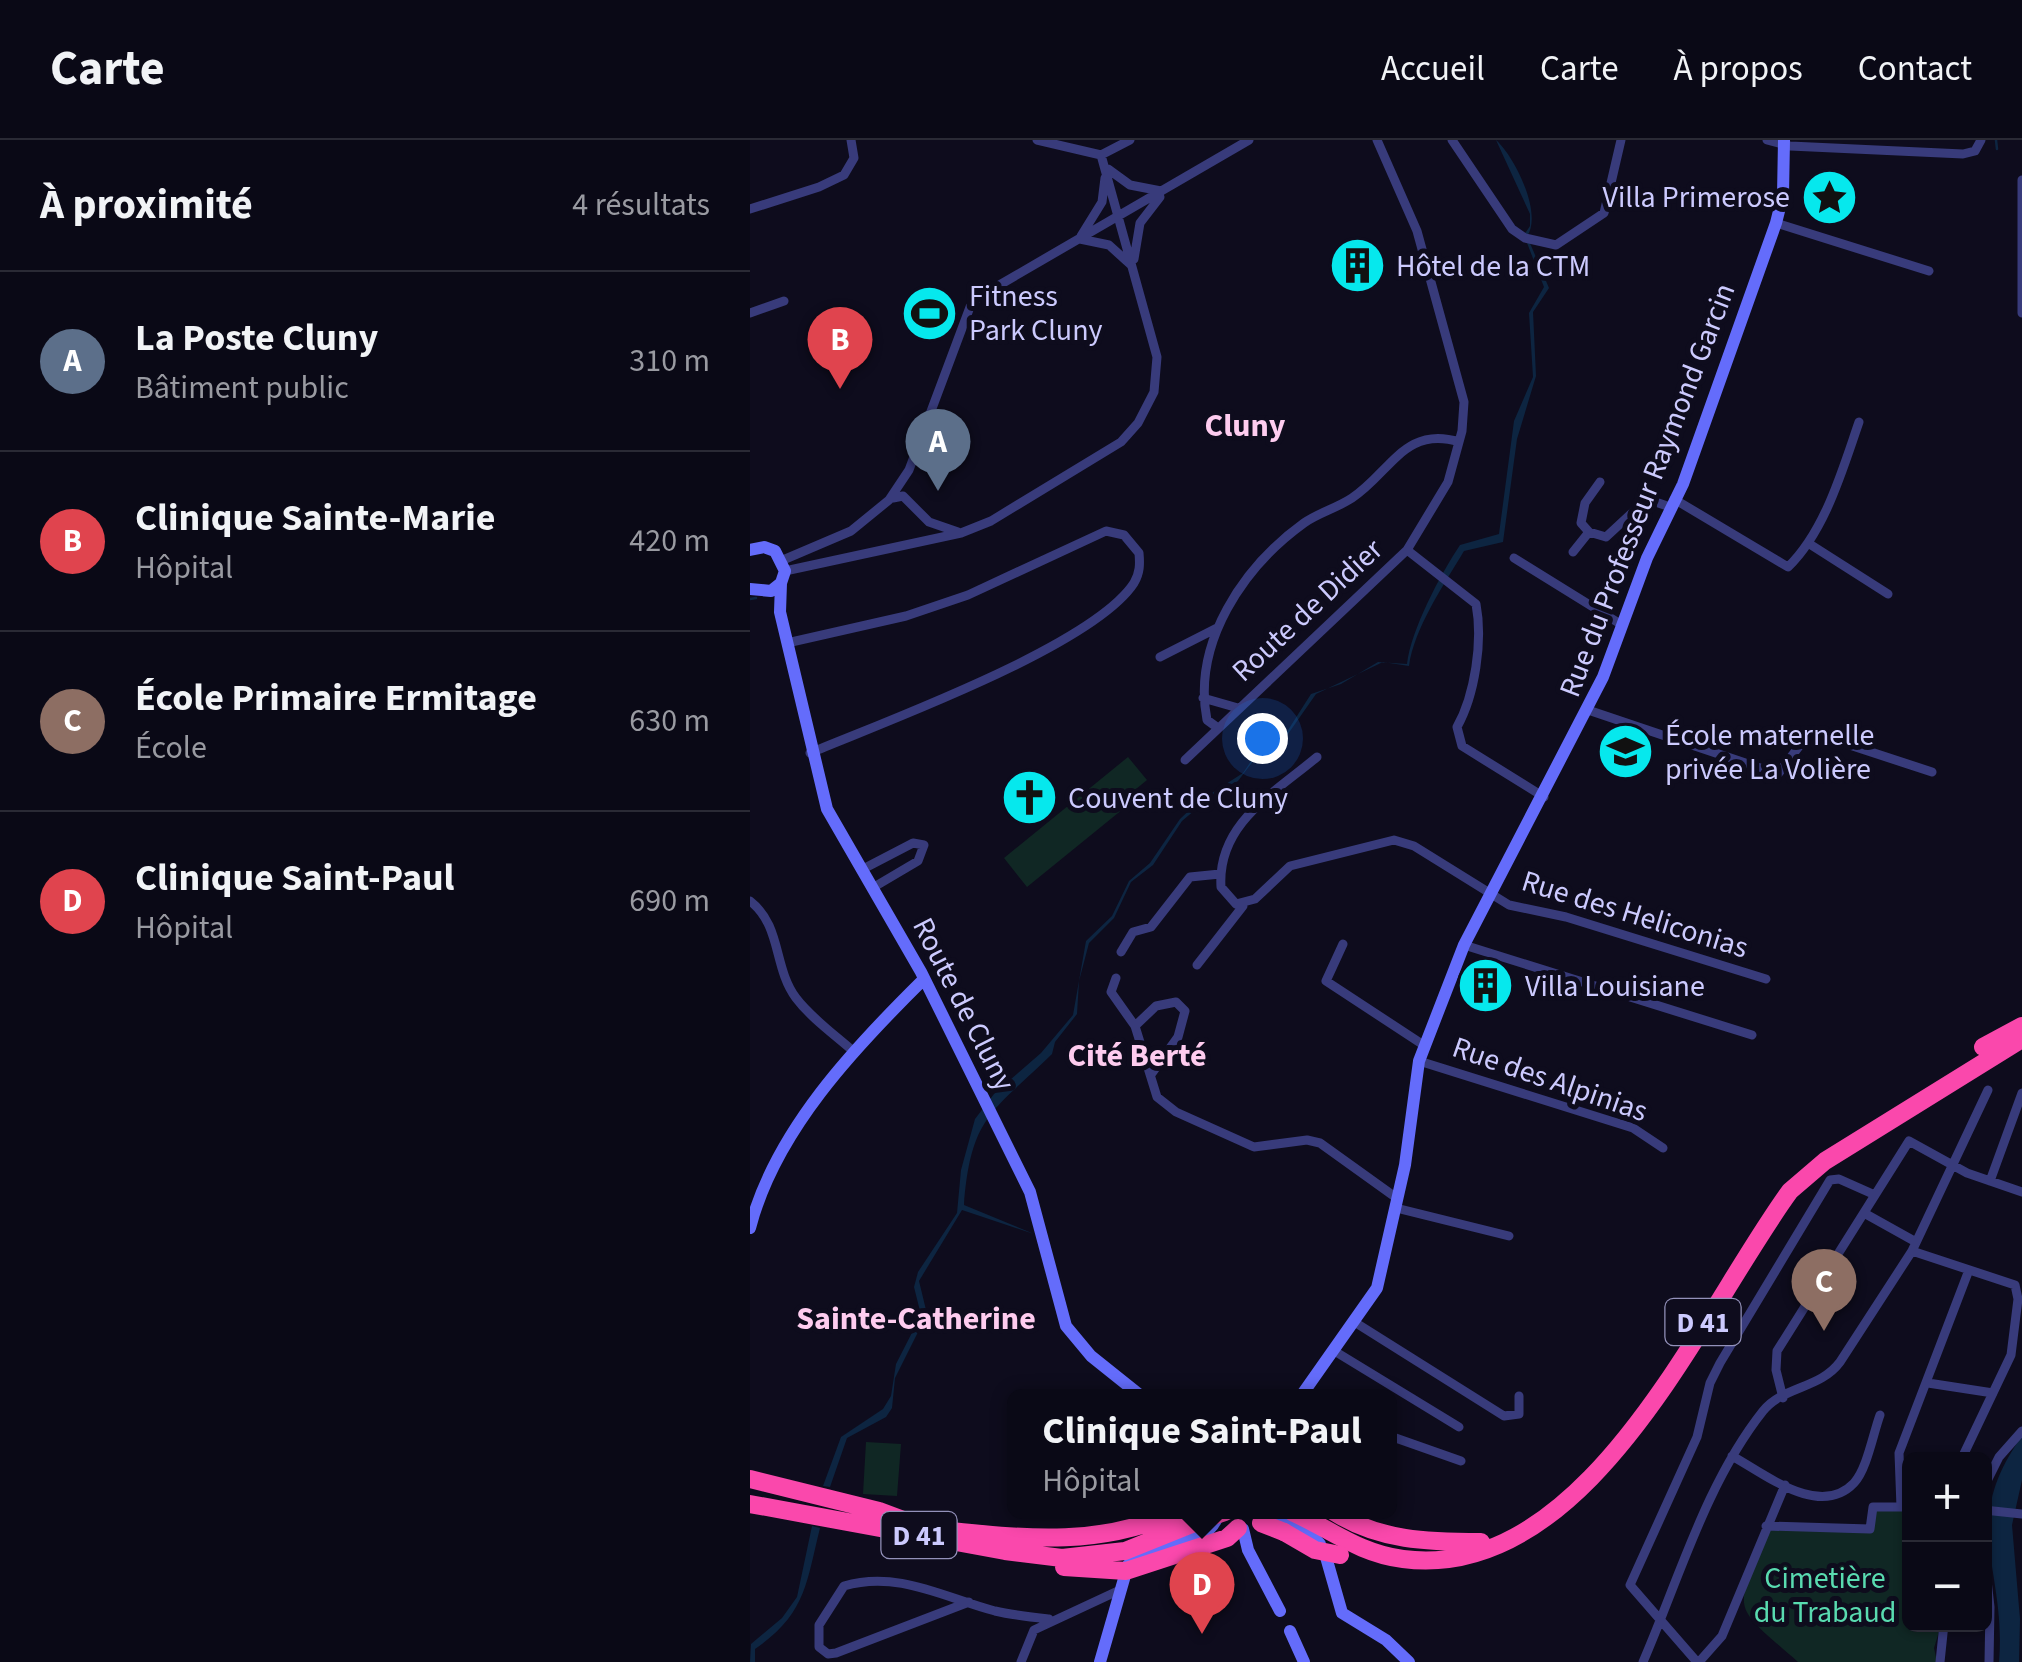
<!DOCTYPE html>
<html lang="fr">
<head>
<meta charset="utf-8">
<style>
	body { margin:0; font-family:"Source Sans 3",sans-serif; background:#13121f; color:#f1f3f6 }
	.controls { position:absolute; right:30px; bottom:30px; display:grid; overflow:hidden; border-radius:15px; box-shadow:0 2px 8px #0004 }
	.controls button { width:90px; height:90px; display:grid; place-items:center; padding:0; border:0; border-bottom:2px solid #2a2a35; background:#0a0916; color:#f1f3f6; font:50px sans-serif }
	.you { position:absolute; left:512px; top:598px; width:35px; height:35px; margin:-25px; border:8px solid #fff; border-radius:50%; background:#1a73e8; box-shadow:0 0 0 15px #1a73e833 }
	.badge { display:grid; place-items:center; width:65px; height:65px; border-radius:50%; background:#06e8ed; color:#fff; font-size:32px; font-weight:700 }
	.pin { position:absolute; translate:-50% -82px; filter:drop-shadow(0 2px 5px #0008) }
	.pin::after { content:''; position:absolute; top:52px; width:35px; height:30px; background:inherit; clip-path:polygon(0 0,100% 0,50% 100%) }
	.popup { position:absolute; left:257px; top:1249px; width:390px; height:130px; box-sizing:border-box; display:grid; place-content:center; border-radius:15px; background:#0a0916; filter:drop-shadow(0 2px 8px #0005); font-size:32px; white-space:nowrap; color:#999aa1 }
	.popup b { font-size:38px; color:#f1f3f6 }
	.popup::after { content:''; position:absolute; left:50%; top:100%; margin-left:-20px; border:20px solid transparent; border-top-color:#0a0916 }
	.list { margin:0; padding:0; list-style:none }
	h2 { display:flex; justify-content:space-between; align-items:center; height:130px; margin:0; padding:0 40px; font-size:42px }
	h2 small { font-size:32px; font-weight:400; color:#999aa1 }
	.list li { display:grid; grid-template-columns:65px 1fr auto; gap:30px; align-items:center; box-sizing:border-box; height:180px; padding:0 40px; border-top:2px solid #2a2a35 }
	.list b { display:block; font-size:38px; white-space:nowrap }
	.list p { margin:0; font-size:32px; white-space:nowrap; color:#999aa1 }
	.list em { font-size:32px; font-style:normal; color:#999aa1 }
	.map { position:relative; flex:none; width:1272px; height:1522px; overflow:hidden }
	header { display:flex; align-items:center; gap:60px; box-sizing:border-box; height:140px; padding:0 50px; background:#0a0916; border-bottom:2px solid #2a2a35 }
	header strong { font-size:48px }
	nav { display:flex; gap:55px; margin-inline-start:auto; font-size:35px }
	main { display:flex }
	aside { flex:1; background:#0a0916 }
	.map>svg:first-child { display:block }
</style>
</head>
<body>
<header>
<strong>Carte</strong>
<nav><a>Accueil</a><a>Carte</a><a>À propos</a><a>Contact</a></nav>
</header>
<main>
<aside>
<h2>À proximité<small>4 résultats</small></h2>
<ul class="list">
<li><span class="badge" style="background:#5c6f8a">A</span><div><b>La Poste Cluny</b><p>Bâtiment public</p></div><em>310 m</em></li>
<li><span class="badge" style="background:#e0444e">B</span><div><b>Clinique Sainte-Marie</b><p>Hôpital</p></div><em>420 m</em></li>
<li><span class="badge" style="background:#8d6e63">C</span><div><b>École Primaire Ermitage</b><p>École</p></div><em>630 m</em></li>
<li><span class="badge" style="background:#e0444e">D</span><div><b>Clinique Saint-Paul</b><p>Hôpital</p></div><em>690 m</em></li>
</ul>
</aside>
<div class="map">
<svg width="1272" height="1522" viewBox="0 0 1272 1522">
	<rect width="100%" height="100%" fill="#0e0c1d"/>
	<path fill="#102724" d="M378,617L397,640L369,663L373,669L277,747L254,718Z
		M116,1302L151,1304L147,1356L113,1354Z
		M1125,1370L1159,1371L1160,1484L1191,1485L1184,1508L1187,1522H1048C977,1460 985,1474 1020,1389L1122,1391Z"/>
	<path fill="#0d2541" d="M746,0C765,17 793,74 777,96L799,148L783,172L786,236L767,299L753,402L714,411C693,446 664,489 659,526L633,522L566,554L531,604L510,612L488,641L465,653L432,681L403,725L381,742L364,778L339,803L329,841L327,874L305,902L302,914C243,972 221,975 214,1065L284,1094L212,1070L169,1141L177,1174L145,1238L142,1268L136,1277L97,1298L80,1347L73,1346L91,1297L133,1269L141,1256L146,1224L171,1175L164,1147L168,1132L207,1073L211,1030L225,979L244,954L291,913L323,875L336,801L362,776L379,741L400,723L430,679L448,662L493,633L510,608L523,606L533,598L561,554L591,544L628,522L657,524C661,490 690,435 710,405L749,394L764,281L783,237L779,173L794,147L774,95L780,86V74Z
		M1272,1296V1340L1262,1385L1270,1479L1269,1522H1249C1257,1427 1208,1385 1272,1296Z
		M62,1386L70,1388C56,1444 56,1474 5,1509V1522H0L1,1504L32,1478L47,1457Z"/>
	<g fill="none" stroke-linecap="round" stroke-linejoin="round">
		<path stroke="#0d2541" stroke-width="2.5" d="M1246,0L1247,9
			M0,459L6,458"/>
		<path stroke="#383b7b" stroke-width="9" d="M287,0L351,15L380,0
			M702,0L762,89L775,98L806,105L854,73L871,0
			M1017,0L1040,6L1213,14L1225,11L1231,0
			M358,29L380,45L411,51
			M1272,40V173
			M0,69L69,47L94,35L104,18L101,0
			M1026,83L1179,131
			M331,96L352,62L355,38
			M330,99L359,105L381,125
			M384,119L390,83L410,57
			M0,173L34,161
			M143,358L153,356L179,382L208,392
			M924,359L1038,427C1075,391 1092,331 1109,282
			M839,392L831,383L835,363L850,342
			M1058,403L1138,454
			M657,410L726,464C733,501 725,555 707,587L712,606L794,657
			M823,412L839,392L856,397L897,359L920,367
			M764,418L872,485
			M33,420L101,391L139,360L159,330L220,167L227,158L499,0
			M35,431L211,393L241,381L371,302L388,283L404,252L407,217L351,15
			M37,503L156,476L218,455L356,391L374,395L389,413C390,424 390,433 384,443C343,506 134,582 60,613
			M410,517L467,488
			M453,558L488,568
			M838,570L1028,634L1060,592L1182,632
			M468,588L457,580C442,503 493,427 554,383C568,373 587,368 602,358C640,333 655,285 709,302
			M567,617C524,653 467,684 471,747L486,764L505,759L540,726L644,700L664,706L759,765L816,777L1016,839
			M435,620L657,410L698,342L712,291L714,262L667,91L627,0
			M113,729L163,703L174,705L168,721L124,747
			M0,761C32,786 23,827 46,858C61,878 85,895 103,911
			M593,804L576,841L675,906
			M714,805L1002,895
			M371,812L383,792L401,787L440,737L470,734
			M447,825L493,766
			M366,838L361,852L385,886L407,957L426,972L504,1007L557,1000L570,1003L648,1059
			M385,886L406,866L426,862L435,871L428,897L402,933
			M669,921L883,988L913,1008
			M1240,1041L1272,953
			M646,1068L759,1096
			M1114,1073L1166,1102
			M1162,1111L1265,1145
			M606,1183L754,1276L769,1274V1256
			M586,1212L709,1287
			M1178,1243L1243,1253
			M1033,1258L1026,1230L1027,1211L1159,1001L1217,1033L1272,1052
			M640,1296L711,1321
			M982,1316C1015,1334 1070,1379 1104,1343C1117,1329 1123,1294 1130,1275
			M1211,1320L1261,1215L1268,1159L1265,1145
			M1234,1347L1249,1317L1272,1291
			M1151,1367L1149,1313L1219,1130
			M1234,1370L1272,1374
			M1016,1386L1120,1389L1123,1367H1160
			M1234,1413L1240,1467L1239,1522
			M219,1462L86,1513L78,1514L69,1507V1485L94,1446C148,1430 195,1458 245,1471C262,1475 281,1477 299,1479
			M271,1522L284,1490L372,1449
			M893,1522C929,1439 956,1343 1013,1271C1033,1246 1070,1249 1090,1222L1162,1111L1238,950
			M947,1522L880,1445L947,1297L960,1243L970,1223L1080,1040L1089,1039L1125,1055
			M949,1522L972,1496L1035,1345
			M1190,1522L1194,1484"/>
		<path stroke="#646cfb" stroke-width="12" d="M0,410L14,407L25,411L35,431L31,443L21,451L0,449
			M31,443L30,472L77,669L171,832L280,1052L316,1186L341,1216L391,1256
			M0,1088C25,991 105,907 174,839
			M551,1256L627,1148L655,1025L669,921L714,805L853,537L897,418L933,344L1026,83L1033,55L1034,0
			M519,1373L557,1391L570,1404
			M493,1389L498,1410L530,1471
			M576,1417L592,1473L636,1500L659,1522
			M540,1491L554,1522
			M350,1522L378,1425C401,1405 454,1407 466,1380"/>
		<path stroke="#fa48ac" stroke-width="18" d="M1233,907L1272,886
			M0,1339L129,1371L161,1383
			M0,1364L255,1411L312,1418L375,1411L457,1378
			M542,1372C580,1389 610,1414 653,1419C838,1443 950,1174 1040,1051L1075,1021L1272,899
			M584,1372C630,1401 678,1402 731,1402
			M511,1383L534,1392
			M201,1391C279,1399 353,1406 426,1372
			M314,1427L376,1431L477,1398L488,1388"/>
		<path stroke="#fa48ac" stroke-width="18" d="M457,1378L475,1372
			M534,1392L565,1410L590,1415"/>
	</g>
	<defs>
		<symbol id="sight-disc" viewBox="-11 -11 22 22"><circle r="9.5" fill="#06e8ed" stroke="#0e0c1d"/><path d="M0-6L1.8-2.2L6-1.7L2.9 1.2L3.7 5.4L0 3.3L-3.7 5.4L-2.9 1.2L-6-1.7L-1.8-2.2Z" fill="#111"/></symbol>
		<symbol id="building-disc" viewBox="-11 -11 22 22"><circle r="9.5" fill="#06e8ed" stroke="#0e0c1d"/><path d="M-4-6H4V6H1V3H-1V6H-4ZM-2.5-4.3h1.7v1.8h-1.7ZM.8-4.3h1.7v1.8H.8ZM-2.5-1h1.7V.8h-1.7ZM.8-1h1.7V.8H.8Z" fill="#111"/></symbol>
		<symbol id="stadium-disc" viewBox="-11 -11 22 22"><circle r="9.5" fill="#06e8ed" stroke="#0e0c1d"/><path d="M0-5a6.5 5 0 1 0 0 10a6.5 5 0 1 0 0-10ZM-3.5-1.8h7v3.6h-7Z" fill="#111"/></symbol>
		<symbol id="school-disc" viewBox="-11 -11 22 22"><circle r="9.5" fill="#06e8ed" stroke="#0e0c1d"/><path d="M0-5L7-2L0 1L-7-2ZM-4 1L0 2.5L4 1V4Q0 6-4 4Z" fill="#111"/></symbol>
		<symbol id="church-disc" viewBox="-11 -11 22 22"><circle r="9.5" fill="#06e8ed" stroke="#0e0c1d"/><path d="M-1.2-6h2.4v3.5h3.3v2.4h-3.3V6h-2.4V-.1h-3.3v-2.4h3.3Z" fill="#111"/></symbol>
	</defs>
	<g fill-rule="evenodd">
		<use href="#sight-disc" x="1048" y="26" width="63" height="63"/>
		<use href="#building-disc" x="576" y="94" width="63" height="63"/>
		<use href="#stadium-disc" x="148" y="142" width="63" height="63"/>
		<use href="#school-disc" x="844" y="580" width="63" height="63"/>
		<use href="#church-disc" x="248" y="626" width="63" height="63"/>
		<use href="#building-disc" x="704" y="814" width="63" height="63"/>
	</g>
	<g text-anchor="middle" stroke-width="10" stroke-linejoin="round" paint-order="stroke">
		<g fill="#0e0c1d" stroke="#9391ba" stroke-width="2.5">
			<rect x="915.5" y="1159" width="75" height="46" rx="8"/>
			<rect x="131.5" y="1372" width="75" height="46" rx="8"/>
		</g>
		<g font-size="28" font-weight="bold" fill="#cccafe">
			<text x="953" y="1192">D 41</text>
			<text x="169" y="1405">D 41</text>
		</g>
		<g font-size="30" fill="#cccafe" stroke="#0e0c1d" text-anchor="start">
			<text x="1040" y="67" text-anchor="end">Villa Primerose</text>
			<text x="646" y="136">Hôtel de la CTM</text>
			<text x="219" y="166">Fitness<tspan x="219" dy="34">Park Cluny</tspan></text>
			<text x="915" y="605">École maternelle<tspan x="915" dy="34">privée La Volière</tspan></text>
			<text x="318" y="668">Couvent de Cluny</text>
			<text x="775" y="856">Villa Louisiane</text>
		</g>
		<g font-size="30" fill="#cccafe" stroke="#0e0c1d">
			<text transform="translate(897 350) rotate(-69)" y="10">Rue du Professeur Raymond Garcin</text>
			<text transform="translate(557 470) rotate(-43)" y="10">Route de Didier</text>
			<text transform="translate(885 774) rotate(17)" y="10">Rue des Heliconias</text>
			<text transform="translate(214 864) rotate(63)" y="10">Route de Cluny</text>
			<text transform="translate(800 939) rotate(19)" y="10">Rue des Alpinias</text>
		</g>
		<g font-size="30" fill="#59dbb0" stroke="#0e0c1d">
			<text x="1075" y="1448">Cimetière<tspan x="1075" dy="34">du Trabaud</tspan></text>
		</g>
		<g font-size="32" font-weight="bold" fill="#feccef" stroke="#0e0c1d">
			<text x="495" y="296">Cluny</text>
			<text x="387" y="926">Cité Berté</text>
			<text x="166" y="1189">Sainte-Catherine</text>
		</g>
	</g>
</svg>
<div class="controls">
<button>+</button>
<button>−</button>
</div>
<div class="you"></div>
<div class="pin badge" style="left:188px;top:351px;background:#5c6f8a">A</div>
<div class="pin badge" style="left:90px;top:249px;background:#e0444e">B</div>
<div class="pin badge" style="left:1074px;top:1191px;background:#8d6e63">C</div>
<div class="pin badge" style="left:452px;top:1494px;background:#e0444e">D</div>
<div class="popup"><b>Clinique Saint-Paul</b>Hôpital</div>
</div>
</main>
</body>
</html>
